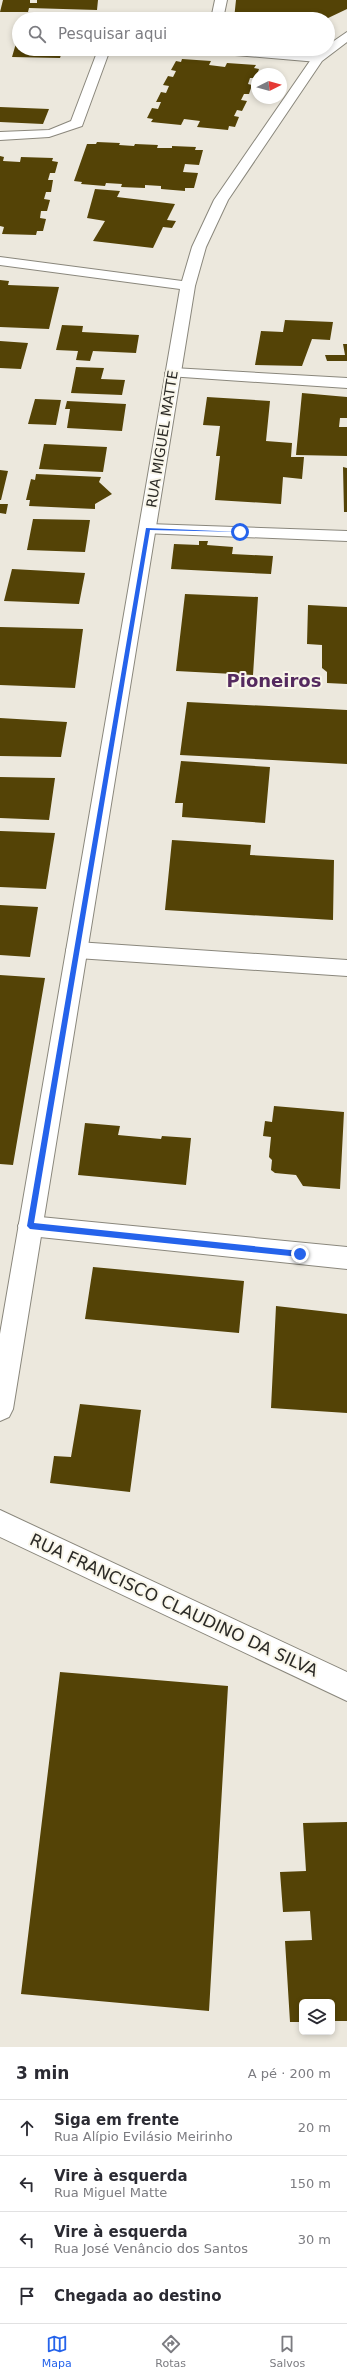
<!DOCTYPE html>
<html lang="pt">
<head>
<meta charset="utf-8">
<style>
	body { margin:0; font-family:"DejaVu Sans",sans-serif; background:#f7f7f7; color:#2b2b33 }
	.controls { position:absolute; right:12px; bottom:12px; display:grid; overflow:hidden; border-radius:6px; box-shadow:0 2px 6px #0003 }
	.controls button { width:36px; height:36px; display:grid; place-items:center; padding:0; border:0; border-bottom:1px solid #e1e1e2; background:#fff; color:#2b2b33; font:20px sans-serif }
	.compass { position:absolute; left:251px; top:68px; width:36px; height:36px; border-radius:50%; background:#fff; box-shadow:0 2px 6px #0003; rotate:84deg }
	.stop { position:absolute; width:12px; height:12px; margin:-9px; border:3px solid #2563eb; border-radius:50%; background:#fff }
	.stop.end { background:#2563eb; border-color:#fff; box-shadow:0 1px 4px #0008 }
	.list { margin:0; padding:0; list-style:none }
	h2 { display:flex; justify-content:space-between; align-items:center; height:52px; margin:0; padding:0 16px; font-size:17px }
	h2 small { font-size:13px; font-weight:400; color:#7c7c81 }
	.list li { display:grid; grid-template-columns:26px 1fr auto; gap:12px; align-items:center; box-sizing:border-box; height:56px; padding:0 16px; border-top:1px solid #e1e1e2 }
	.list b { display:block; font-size:15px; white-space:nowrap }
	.list p { margin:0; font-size:13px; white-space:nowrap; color:#7c7c81 }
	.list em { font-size:13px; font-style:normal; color:#7c7c81 }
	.icon { flex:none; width:22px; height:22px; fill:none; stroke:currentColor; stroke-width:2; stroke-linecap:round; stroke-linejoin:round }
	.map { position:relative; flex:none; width:347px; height:2047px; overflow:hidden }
	.search { position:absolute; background:#fff; box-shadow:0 2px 6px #0003; left:12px; right:12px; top:12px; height:44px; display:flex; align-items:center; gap:10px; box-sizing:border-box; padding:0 14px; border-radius:22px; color:#7c7c81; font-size:15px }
	.sheet { height:276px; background:#fff }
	nav { display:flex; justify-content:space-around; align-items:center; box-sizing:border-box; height:56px; border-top:1px solid #e1e1e2; background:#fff; font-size:11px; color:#7c7c81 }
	nav a { display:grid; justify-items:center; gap:2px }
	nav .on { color:#2563eb }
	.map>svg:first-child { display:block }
</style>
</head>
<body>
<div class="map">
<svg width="347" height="2047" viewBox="0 0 347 2047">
	<rect width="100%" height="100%" fill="#ece8dd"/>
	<path fill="#544306" d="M3,0H30V3H37V0H98L97,10L29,8L28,12H0Z
		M236,0H347V9L326,19H234Z
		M19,33V49H63L60,58L12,57Z
		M182,59L211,61L209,65L225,67L227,63L256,65L254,68L259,69L256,78H250L248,84L252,85L249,94H244L241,100L247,101L242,111L237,110L234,116L239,117L235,127L229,126L228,130L197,127L200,121L184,119L181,125L151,122L153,119L147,118L152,108L158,109L161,102H156L161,92L166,93L169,86L163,85L168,76L173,77L176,71L171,70L176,61L181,62Z
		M0,107L49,109L43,124L0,122Z
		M97,142L120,143L119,145L134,146L135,144L158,145L157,148H172V146L196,147L195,150H203L199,165L185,164L183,172L198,173L194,188H185V191L161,189V186L145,185V188L121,187L122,184L106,183L105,186L81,184L82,182L74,181L87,144H96Z
		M0,156L4,157L3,161L20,162L21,157L53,158L52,161L58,162L55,173H50L48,180H53L51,192H46L44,199L50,200L47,211H41L40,218L46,219L43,231H37L36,235L2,234L4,227L0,226Z
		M95,189L120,191L117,197L175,204L167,220L176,221L172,228L163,227L153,248L93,241L105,221L87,218Z
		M0,280L9,281L8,285L59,287L49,329L0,327Z
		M285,320L333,322L330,340L312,339L302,366L255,365L261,331L283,332Z
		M62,325L83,326L82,332L139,335L136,353L93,351L90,361L76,360L78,351L56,350Z
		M0,341L28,343L21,369L0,368Z
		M343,344H347V361H327L325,355H345Z
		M76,367L104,368L101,379L125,380L122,395L71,393Z
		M302,393L347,397V418H340L339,427H347V456L296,455Z
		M207,397L270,401L266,441L292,443L291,457H304L302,479L283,477L281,504L215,500L220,456H216L220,426L203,425Z
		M35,399L61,400L56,425L28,424Z
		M67,401L126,404L122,431L67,428L70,409H65Z
		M44,444L107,447L103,472L39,469Z
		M343,467L347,468V512H344Z
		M0,470L8,471L1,500H0Z
		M36,474L101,477L99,482L112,494L95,504V509L29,506L30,500H26L31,479L35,480Z
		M0,504H8L6,514L0,513Z
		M33,519L90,520L85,552L27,550Z
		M199,541H208L207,545L233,547L232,554L273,556L271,574L171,569L174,544L199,545Z
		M12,569L85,573L79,604L4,601Z
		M185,594L258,597L253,675L176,671Z
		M308,605L347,607V684L327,683V672L322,668V645L307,644Z
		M0,627L83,629L75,688L0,685Z
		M187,702L347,710V764L180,755Z
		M0,718L67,722L61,757L0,756Z
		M181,761L270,767L265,823L182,817L183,803H175Z
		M0,777L55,778L49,820L0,818Z
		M0,831L55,833L46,889L0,887Z
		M172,840L251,845L250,855L334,860L333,920L165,910Z
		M0,905L38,907L30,957L0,955Z
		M0,975L45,978L13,1165L0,1164Z
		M274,1106L344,1112L340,1189L303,1186L296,1175L275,1173L271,1170L272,1160L269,1157L271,1137L263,1136L265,1121L272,1122Z
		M85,1123L120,1126L118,1135L161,1139L162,1136L191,1138L186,1185L78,1175Z
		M93,1267L244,1281L239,1333L85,1319Z
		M276,1306L347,1314V1413L271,1408Z
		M80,1404L141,1410L130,1492L50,1483L54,1456L71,1457Z
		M60,1672L228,1686L209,2011L21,1994Z
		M347,1822V2021H332V2002H302V2022H290L285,1941L312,1940L310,1911L283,1912L280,1872L306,1871L303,1823Z"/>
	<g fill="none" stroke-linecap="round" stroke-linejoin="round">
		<defs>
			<path id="street" d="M215,0H227L223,19H211Z
				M205,49H254L318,54L324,58L318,62L211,53Z
				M102,51L108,55L82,126L49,137L0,140V132L49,130L71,121L96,55Z
				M173,368L347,378V388L168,376L165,373L168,370Z
				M148,524L347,531V541L142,533L140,529L142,525Z
				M77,942L347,960V976L77,958L69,956L66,950L69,944Z
				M30,1216L347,1247V1269L30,1236L21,1233L18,1226L21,1219Z
				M0,1510L347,1672V1701L0,1537Z"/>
			<path id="secondary" d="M347,32V42L322,61L228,200L206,247L195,286L13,1409L9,1417L0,1421V1334L180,289L0,265V257L182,281L192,247L214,200L314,55L322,49H328V45Z"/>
		</defs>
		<use href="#street" stroke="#8a877c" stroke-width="2"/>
		<use href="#secondary" stroke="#8a877c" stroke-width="2"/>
		<use href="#street" fill="#fff" fill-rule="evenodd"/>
		<use href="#secondary" fill="#fff" fill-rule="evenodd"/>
	</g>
	<path fill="#2563eb" d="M146,528L242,532L150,530L34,1223L300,1251L303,1254L300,1257L30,1229L27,1226Z"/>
	<g text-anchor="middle" stroke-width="4" stroke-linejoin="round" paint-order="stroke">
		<g font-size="14" fill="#2c2b27" stroke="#f9f6ea">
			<text transform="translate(162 439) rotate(-81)" y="5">RUA MIGUEL MATTE</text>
		</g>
		<g font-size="17" fill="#2c2b27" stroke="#f9f6ea">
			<text transform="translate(174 1605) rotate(25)" y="6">RUA FRANCISCO CLAUDINO DA SILVA</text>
		</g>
		<g font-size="18" font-weight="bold" fill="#552a5f" stroke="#f9f6ea">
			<text x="274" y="687">Pioneiros</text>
		</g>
	</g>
</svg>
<div class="controls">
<button><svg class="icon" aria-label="layers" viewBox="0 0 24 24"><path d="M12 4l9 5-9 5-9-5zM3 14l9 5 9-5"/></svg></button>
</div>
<svg class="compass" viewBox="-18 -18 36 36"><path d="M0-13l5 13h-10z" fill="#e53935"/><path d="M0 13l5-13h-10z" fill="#7c7c81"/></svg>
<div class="stop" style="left:240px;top:532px"></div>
<div class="stop end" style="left:300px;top:1254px"></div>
<div class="search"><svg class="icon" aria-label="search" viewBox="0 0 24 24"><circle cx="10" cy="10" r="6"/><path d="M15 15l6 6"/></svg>Pesquisar aqui</div>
</div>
<section class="sheet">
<h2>3 min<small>A pé · 200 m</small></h2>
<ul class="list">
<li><svg class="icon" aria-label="ahead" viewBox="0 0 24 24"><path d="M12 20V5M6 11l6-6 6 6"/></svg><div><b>Siga em frente</b><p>Rua Alípio Evilásio Meirinho</p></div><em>20 m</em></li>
<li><svg class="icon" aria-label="left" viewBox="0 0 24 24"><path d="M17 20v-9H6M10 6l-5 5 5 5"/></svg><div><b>Vire à esquerda</b><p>Rua Miguel Matte</p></div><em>150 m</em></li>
<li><svg class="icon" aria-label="left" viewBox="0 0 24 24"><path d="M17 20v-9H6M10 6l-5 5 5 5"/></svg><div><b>Vire à esquerda</b><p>Rua José Venâncio dos Santos</p></div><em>30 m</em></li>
<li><svg class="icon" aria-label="arrive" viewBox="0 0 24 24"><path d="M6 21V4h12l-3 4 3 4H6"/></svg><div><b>Chegada ao destino</b></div></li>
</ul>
</section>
<nav>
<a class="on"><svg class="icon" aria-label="map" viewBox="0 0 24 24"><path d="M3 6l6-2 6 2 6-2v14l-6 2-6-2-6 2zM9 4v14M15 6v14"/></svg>Mapa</a>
<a><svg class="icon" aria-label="directions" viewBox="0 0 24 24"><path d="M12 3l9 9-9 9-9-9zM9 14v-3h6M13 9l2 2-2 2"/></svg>Rotas</a>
<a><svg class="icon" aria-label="saved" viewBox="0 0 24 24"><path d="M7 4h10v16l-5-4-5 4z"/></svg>Salvos</a>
</nav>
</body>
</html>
